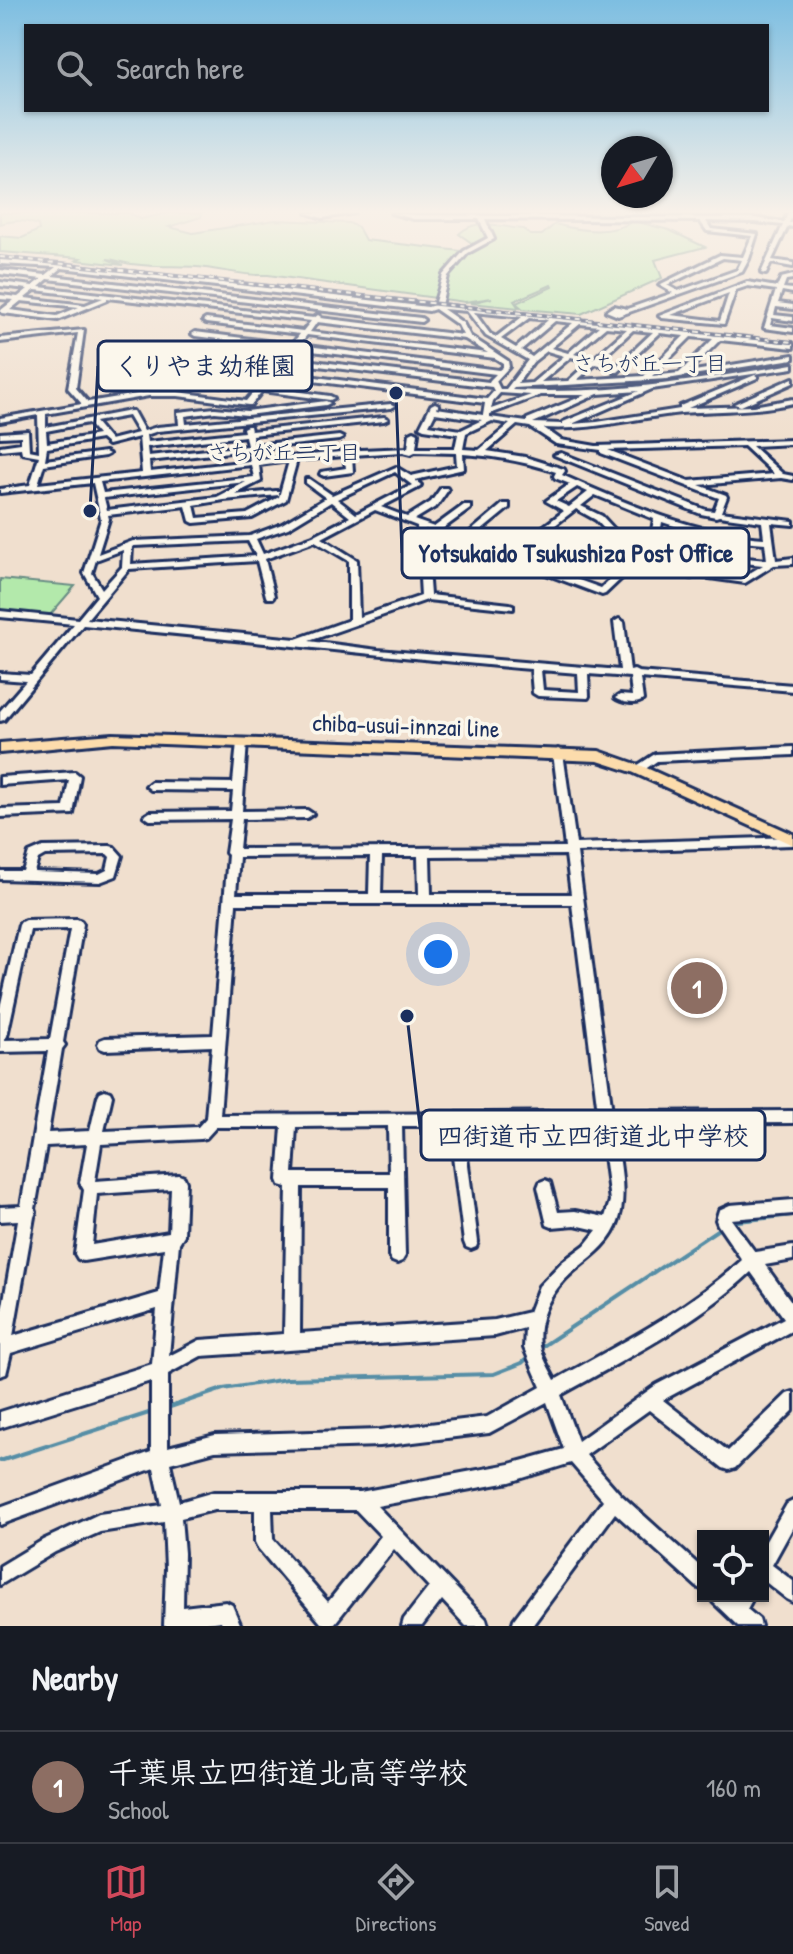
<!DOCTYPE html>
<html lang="en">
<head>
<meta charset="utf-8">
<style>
	body { margin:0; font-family:"Patrick Hand","Klee One",sans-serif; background:#20242c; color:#f1f3f6 }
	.controls { position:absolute; right:24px; bottom:24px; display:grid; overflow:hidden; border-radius:0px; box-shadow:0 2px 6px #0004 }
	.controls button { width:72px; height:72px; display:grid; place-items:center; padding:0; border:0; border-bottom:2px solid #363941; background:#171b24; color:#f1f3f6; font:40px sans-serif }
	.compass { position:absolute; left:601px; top:136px; width:72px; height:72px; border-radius:50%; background:#171b24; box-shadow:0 2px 6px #0004; rotate:232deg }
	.you { position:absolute; left:438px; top:954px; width:28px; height:28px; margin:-20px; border:6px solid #fff; border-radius:50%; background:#1a73e8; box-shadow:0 0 0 12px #1a73e833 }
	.badge { display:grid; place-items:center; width:52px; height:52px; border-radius:50%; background:#d1495b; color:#fff; font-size:26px; font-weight:700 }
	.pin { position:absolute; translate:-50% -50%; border:4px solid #fff; box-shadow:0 2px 8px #0006 }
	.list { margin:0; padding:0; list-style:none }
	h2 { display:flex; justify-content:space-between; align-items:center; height:104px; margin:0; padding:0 32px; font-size:34px }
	h2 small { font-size:26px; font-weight:400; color:#9ea1a6 }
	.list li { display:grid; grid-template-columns:52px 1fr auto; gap:24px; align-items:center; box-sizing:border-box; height:112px; padding:0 32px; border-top:2px solid #363941 }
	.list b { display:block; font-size:30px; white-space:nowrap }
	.list p { margin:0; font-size:26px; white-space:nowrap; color:#9ea1a6 }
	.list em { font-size:26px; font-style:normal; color:#9ea1a6 }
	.icon { flex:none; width:44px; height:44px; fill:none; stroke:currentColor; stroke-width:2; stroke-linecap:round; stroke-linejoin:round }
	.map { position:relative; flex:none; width:793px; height:1626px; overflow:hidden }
	.search { position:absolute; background:#171b24; box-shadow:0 2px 6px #0004; left:24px; right:24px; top:24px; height:88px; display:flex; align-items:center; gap:20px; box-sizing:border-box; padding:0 28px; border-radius:0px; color:#9ea1a6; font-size:30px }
	.sheet { height:216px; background:#171b24 }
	nav { display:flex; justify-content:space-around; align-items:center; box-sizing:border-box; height:112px; border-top:2px solid #363941; background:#171b24; font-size:22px; color:#9ea1a6 }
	nav a { display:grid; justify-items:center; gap:4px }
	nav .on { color:#d1495b }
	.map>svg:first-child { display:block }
</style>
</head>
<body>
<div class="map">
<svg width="793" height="1626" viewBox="0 0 793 1626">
	<rect width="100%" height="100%" fill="#f0dfce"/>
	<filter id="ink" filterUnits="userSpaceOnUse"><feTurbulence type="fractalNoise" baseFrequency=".0125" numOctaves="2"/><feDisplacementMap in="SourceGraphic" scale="16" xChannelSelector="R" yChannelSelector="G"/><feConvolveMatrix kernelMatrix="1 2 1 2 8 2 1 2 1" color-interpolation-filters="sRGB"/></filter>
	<g filter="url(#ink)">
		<path fill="#b3e9ab" stroke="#678c84" stroke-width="2" d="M0,213H129L141,219L167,213H202L201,217L169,227L193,233L275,220L349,223L358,227L365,240L461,251L473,244L459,234C477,216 502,228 524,229L530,235H542L555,224C580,231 611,235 634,221L669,230L705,247L655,260L662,278L581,314L523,309L516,303L552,287L551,285L514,301L519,308L470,303L492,298L465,302L268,275C246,276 228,271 206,268C182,265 150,268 126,263C119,262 114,259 107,259L123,265L77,260L81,258L0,252V236L22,238L39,230L38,225C24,220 15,220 0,224Z
			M0,579L75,586L50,615L0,611Z"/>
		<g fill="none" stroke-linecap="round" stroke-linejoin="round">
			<path stroke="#568ea6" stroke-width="4" d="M729,1222L793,1215
				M540,1348L723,1226
				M167,1408L223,1389L287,1379L494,1374L522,1363L531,1355
				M0,1461L152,1412"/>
			<defs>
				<path id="minor" d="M307,213H354L322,218Z
					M391,213L414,215L755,218L784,222L788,213H793L789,223H793V227L788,226L772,260L793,263V267L771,263L766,274L761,273L783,225L755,222L706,221L711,229L757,234L749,259L742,272L618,316L606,311L614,306L627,309L673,293L659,285L720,255L743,257L752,236L707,231L700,221L485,219L494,239L468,253L448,276L441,305L793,344V348L720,340L688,372L793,355V359L667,379L514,388L512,390C607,395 700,380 793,364V368L652,389L572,424L597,422L680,409V406L755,375L758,377L757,378L688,408L753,406L793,399V403C756,412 719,410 681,413C635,418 591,431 544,428L561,440L596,446L793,440V444L752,446L783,474L793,476V480L781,478L699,485L726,495L727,497L721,512L793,521V525L771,523L776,560L793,558V564L774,565L745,583L695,576L691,578L687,575L674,573L643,558L605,594L602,595L425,529L430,595L510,604L513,605V609L427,600L309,641L378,650L620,670L614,622L619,619L624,622L630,671L634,670L638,672L793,685V691L640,678L643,700C637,705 621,703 615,698L620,695L632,696L630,677L588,674L589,696L588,698L538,696L533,693L531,669C382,656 232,639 83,625L4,720L0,721V711L26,681L0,679V673L31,675L74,624L0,617V611L78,619L97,596L84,573L101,519L93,483L0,493V489L30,485L39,456L22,453L21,448L0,450V446L21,443V436L0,437V433L28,431L29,450L39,452L38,415L0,422V418L82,404L68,388L78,333L0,342V338L84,330L76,388L88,402L149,392H178L246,401L255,390L174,379L171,377L174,375L258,386L267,375L171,363L168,361L171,359L270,371L279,361L183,349L180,347L183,345L282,357L289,348L195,336L192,334L195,332L292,344L300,334L206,323L203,321L206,319L303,331L311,321L107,298V300L58,320L3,313L1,312V310L14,300L0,299V295L18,297L28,289L0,286V282L33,286L42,279L0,274V270L46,275L56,267L0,264V260L61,264L428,307L434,305L443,275L464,251L488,238L479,219H414ZM723,258L742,260L737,270L678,291L667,285ZM62,268L429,311L435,309L458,325L463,335L320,318L321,317L318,315L314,318L39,287L48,279L421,322L424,320L421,318L52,276ZM35,290L103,298L85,305L25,298ZM21,301L79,307L57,316L10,310ZM443,309L467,311L486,336L528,360L506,389H500L496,381L509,367L508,361L470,336L463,323ZM474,312L522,317L496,337L490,334ZM529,318L548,320L516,348L501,339ZM555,321L573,323L532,357L521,350ZM317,322L465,339L488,353L310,332ZM580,324L599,326L568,353L551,348ZM606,327L627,329L593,359L574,354ZM633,330L653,332L618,365L599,361ZM660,333L684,336L644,376L577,380L596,364L614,369V372H618ZM307,335L495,358L503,363V367L499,370L299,345ZM691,337L713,339L679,373L652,376ZM296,349L496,374L490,380L489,382L288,358ZM547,351L564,356L532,383L517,384L533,362ZM571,357L589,362L568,381L541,382ZM285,362L492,387L494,391L487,399L277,372ZM274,376L485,403L483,415L437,408L439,405L435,403L431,405L420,427L424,429L458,434L455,448H416L418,433L414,431L410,433L408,448L361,450L258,460L255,449L339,440L343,438L339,436L254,445L252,435L384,421L388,419L384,417L251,431L250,426H247L243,428L244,432L147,442L146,435L158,431L391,408L395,406L391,404L186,424L185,416L215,412L247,415L326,405L330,403L326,401L247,411L215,408L178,412L179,425L157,427L144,431L133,411H130L46,427V414L149,396H178L248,405H251L262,391L330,400L334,398L330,396L265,387ZM639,391L563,422V424L533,423L598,394ZM500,393L531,395L491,409L493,401ZM541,395H585L527,419V422L490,417V414ZM435,413L482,420L461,430L429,425ZM128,416L138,433L110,440L95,422ZM492,421L510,424L479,450L463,449L466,433ZM88,423L98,435L47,443L46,431ZM517,425L530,427L556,444L601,450V453L716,497L719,498L714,511L706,510L561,453L554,455L701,514L716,517L719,516L762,522L764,538C692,533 628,504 562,475L565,471L564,469L525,457L487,451ZM245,436L247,446L148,456L147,447ZM139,437L142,473L38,484L44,465L105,456L109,454L105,452L45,460L47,448L101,439L108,445ZM744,446L774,474L689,481L608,450ZM248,450L250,461L150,472L149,461ZM403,452L411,454L415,452L456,453L457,466L411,476L396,467L332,495L309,479H306V483L326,498L282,524L250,536L133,541L98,554L109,519L108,515L186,506L190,521L194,523L252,518L286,500L297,460L344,456L346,468L321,472L320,474L324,476L353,472L352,455ZM463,454C496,456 526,462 556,472L554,476L555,478L570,484L546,501L564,511L507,554L470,540L509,508V504H503L463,538L441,530L470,509V505H464L434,527L414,520L437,506L448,490L447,488H441L431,502L407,517L381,507L420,487L421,485L415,480L464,469ZM289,461L279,497L247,514L197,518L194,505L224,500L279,495V491H276L233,495L261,481L259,465ZM251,465L254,477L103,493L100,482ZM395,472L412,485L356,514L337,499ZM246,482L217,497L107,510L104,498ZM577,487L588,492L569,507L556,501ZM595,495L654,519L648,554L629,545L602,516L581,506ZM331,502L350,517L313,536L263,554L256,539L288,528ZM576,509L596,520L623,549L636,555L617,573L586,546H580V550L612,577L601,588L514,557ZM375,510L417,526L421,596L359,617L357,560L322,538ZM662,522L687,530V570L679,569L656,558ZM695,532L741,541L765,543L767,560L695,553ZM248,541L256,556L131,564L132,547L134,546ZM315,541L349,561V620L296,639L87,619L129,569L257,561L266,596L267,598H273L274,596L265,559ZM123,550L122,567L102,589L92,573L96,560ZM695,558L763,565L743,577L695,571ZM541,670L578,673L579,692L543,690Z
					M793,275V279L786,280L783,288L793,289V293L782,291L778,303L793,305V309L776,307L774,315L793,317V321L772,318L770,325L793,328V332L764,328L776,290L748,286L736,290L724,324L662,318L659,316L747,282L777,287L781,278ZM729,293L720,321L671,315Z
					M793,378V383L741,406L734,404Z
					M242,739L247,742L242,811L307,810L313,814L307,818L242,819L239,849L565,847L553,753L558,749L563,753L576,844L793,837V845L577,852L612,1112L793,1111V1123L614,1124C618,1156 630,1197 616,1227C607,1247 589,1258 574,1271C552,1290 536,1316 540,1346C542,1357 550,1370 555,1380C620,1344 687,1310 742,1260L718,1225L716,1220L719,1210L730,1205L793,1200V1214L731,1219L755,1252L793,1246V1260L765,1265L793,1304V1330L663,1400L728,1451L787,1394L793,1392V1411L735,1468L729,1470L723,1468L649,1410L586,1455L620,1494L703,1569V1590L697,1587L615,1513L532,1626H512L514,1619L603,1500L571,1463L510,1482L377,1506L486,1619L488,1626H466L442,1600L422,1626H402L404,1619L429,1587L394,1549L335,1623L328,1625L321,1623L258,1548L255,1542V1510H214L181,1518L184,1553L183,1607L226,1602L232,1605L241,1626H223L221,1621L182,1626H164L166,1568L164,1522L100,1532L55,1552L0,1585V1566L43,1540L99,1514L162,1505L154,1468L0,1525V1507L151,1452V1381L0,1428V1412L152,1364L157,1309L11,1353L6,1374L0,1376V1323L18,1220L0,1221V1207L21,1206L48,1051L0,1052V1008L19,925L21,922L25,920L77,919L81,921L83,924L63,1042L65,1045L62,1049L48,1133L90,1131L98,1096L100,1092L105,1090L110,1092L112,1096L104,1131L198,1127L206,1118L212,1046L105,1050L100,1048L98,1044L100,1040L105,1038L213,1035L228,855L226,853L231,819L150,820L144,816L150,812L231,811L233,791L151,790L146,786L151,782L233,783L237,742ZM566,855L571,894H431L430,856ZM370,856L369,894H236L239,857ZM382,856H418L419,894H381ZM236,904H572L598,1112L220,1115ZM70,929L50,1039L4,1040L7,1036L30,930ZM600,1125L610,1201L605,1217L575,1211L558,1212L550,1182L545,1180L540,1182L538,1187L547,1225L552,1227L575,1225L597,1230L585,1245L562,1262L539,1286L529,1312L495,1320L300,1333L301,1187H389V1256L392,1261L397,1263L402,1261L405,1256L402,1126H449L464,1242L466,1247L471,1249L476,1247L478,1242L463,1126ZM388,1126L389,1173H293L296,1127ZM216,1127H282L278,1180L280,1185L287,1187L284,1334L200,1340L169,1356L179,1243L184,1235L186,1182L184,1177L179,1175L95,1181L101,1144L201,1139L206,1138ZM87,1144L80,1183L84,1190L75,1254L78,1259L83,1261L164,1248L159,1293L13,1336L34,1217L36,1212L35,1209L46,1146ZM171,1189L169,1232L92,1245L97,1194ZM751,1272L784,1318L656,1385L578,1441L561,1395C627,1358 696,1324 751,1272ZM525,1328L524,1348L541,1387L487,1417L380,1430L215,1435L168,1447V1374L201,1356L495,1336ZM547,1402L564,1449L510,1464L360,1492H214L179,1502L170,1463L215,1451L380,1446L489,1433ZM272,1510H356L381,1536L328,1602L273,1539Z
					M793,747V755L657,761L641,772H633L632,769L655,754Z
					M75,772L80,776L73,814L0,817V809L64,807L69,780L0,785V777Z
					M110,846L114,847L122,856L116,876L100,882L0,879V871H23L29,853L43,847ZM107,854L110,857L107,870L99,874L34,872L38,859L45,855Z
					M793,1501V1527L772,1565L793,1581V1602L787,1599L763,1580V1546L787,1504Z
					M710,1596H754L747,1609L759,1619L761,1626H738L713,1602Z"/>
				<path id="major" d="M113,734L599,751L642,766L793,834V845L632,772L598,761L113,742L0,753V743Z"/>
			</defs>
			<use href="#minor" stroke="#1b2f5e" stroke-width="6"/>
			<use href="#major" stroke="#1b2f5e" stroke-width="6"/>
			<use href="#minor" fill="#fbf7ec" fill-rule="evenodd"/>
			<use href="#major" fill="#fcdcac" fill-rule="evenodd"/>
			<defs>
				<path id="rail" d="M0,257L793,342"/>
			</defs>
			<use href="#rail" stroke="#1b2f5e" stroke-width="4"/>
			<use href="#rail" stroke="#fbf7ec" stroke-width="2" stroke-dasharray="5" stroke-linecap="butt"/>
		</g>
	</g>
	<linearGradient id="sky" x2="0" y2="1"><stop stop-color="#7dbee1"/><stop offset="0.48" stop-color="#f8f1e9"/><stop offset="1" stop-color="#f8f1e9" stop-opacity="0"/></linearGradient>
	<rect width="793" height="441" fill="url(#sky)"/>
	<g text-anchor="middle" stroke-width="7" stroke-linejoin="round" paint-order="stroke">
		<g font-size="22" fill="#1b2f5e" stroke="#fbf7ec">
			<text x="650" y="371">さちが丘一丁目</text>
			<text x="284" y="460">さちが丘二丁目</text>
		</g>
		<g font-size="24" fill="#1b2f5e" stroke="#fbf7ec">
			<text transform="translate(406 726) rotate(2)" y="8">chiba-usui-innzai line</text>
		</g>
	</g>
	<path fill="none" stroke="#1b2f5e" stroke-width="3" d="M90 511L98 366M396 393L402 553M407 1016L421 1135"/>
	<g fill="#1b2f5e" stroke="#fbf7ec" stroke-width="3">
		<circle cx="90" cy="511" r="8"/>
		<circle cx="396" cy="393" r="8"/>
		<circle cx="407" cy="1016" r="8"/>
	</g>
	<g fill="#fbf7ec" stroke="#1b2f5e" stroke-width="3">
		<rect x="98" y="341" width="214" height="50" rx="8"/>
		<rect x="402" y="528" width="347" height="50" rx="8"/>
		<rect x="421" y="1110" width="344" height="50" rx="8"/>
	</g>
	<g font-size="26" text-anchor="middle" font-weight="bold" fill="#1b2f5e">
		<text x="205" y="375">くりやま幼稚園</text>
		<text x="576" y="562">Yotsukaido Tsukushiza Post Office</text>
		<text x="593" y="1145">四街道市立四街道北中学校</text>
	</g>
</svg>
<div class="controls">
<button><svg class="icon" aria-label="locate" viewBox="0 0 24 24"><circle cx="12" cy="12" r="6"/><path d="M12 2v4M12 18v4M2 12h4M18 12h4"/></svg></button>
</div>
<svg class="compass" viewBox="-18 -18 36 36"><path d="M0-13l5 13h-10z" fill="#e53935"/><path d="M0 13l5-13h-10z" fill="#9ea1a6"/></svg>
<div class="you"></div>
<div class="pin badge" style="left:697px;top:988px;background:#8d6e63">1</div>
<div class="search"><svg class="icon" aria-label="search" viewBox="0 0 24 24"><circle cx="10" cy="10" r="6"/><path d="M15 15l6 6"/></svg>Search here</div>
</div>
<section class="sheet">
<h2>Nearby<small></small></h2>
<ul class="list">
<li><span class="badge" style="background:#8d6e63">1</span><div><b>千葉県立四街道北高等学校</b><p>School</p></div><em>160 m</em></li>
</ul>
</section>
<nav>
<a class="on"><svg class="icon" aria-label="map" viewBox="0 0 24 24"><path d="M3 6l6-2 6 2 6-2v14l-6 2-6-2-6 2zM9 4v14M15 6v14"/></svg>Map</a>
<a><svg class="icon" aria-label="directions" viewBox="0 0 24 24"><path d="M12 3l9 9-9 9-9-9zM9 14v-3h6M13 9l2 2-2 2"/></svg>Directions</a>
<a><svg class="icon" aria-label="saved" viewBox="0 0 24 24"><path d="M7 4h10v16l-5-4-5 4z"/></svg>Saved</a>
</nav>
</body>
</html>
